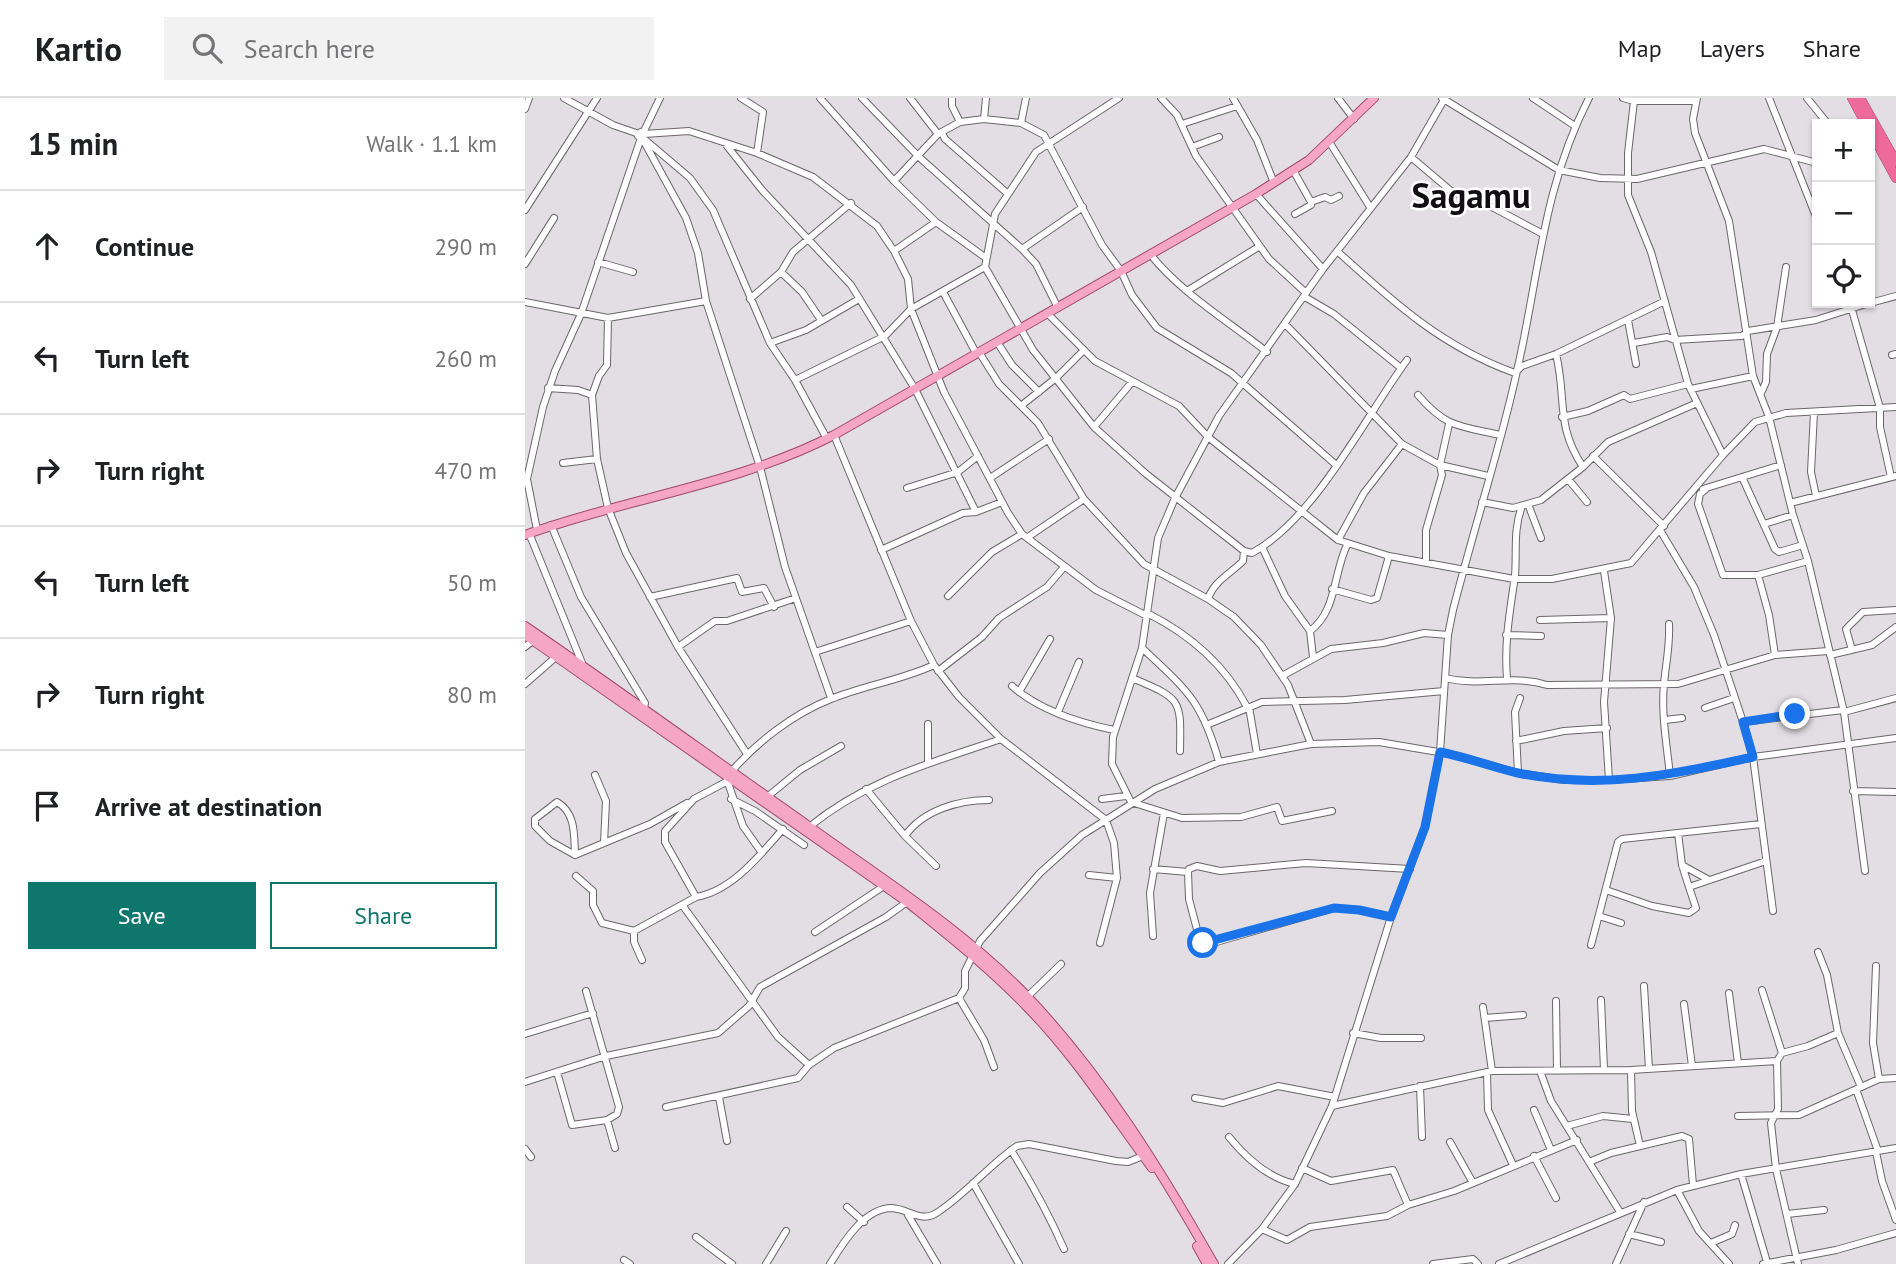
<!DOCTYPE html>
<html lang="en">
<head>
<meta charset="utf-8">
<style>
	body { margin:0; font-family:"PT Sans",sans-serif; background:#f2f2f2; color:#202124 }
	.controls { position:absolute; right:21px; top:21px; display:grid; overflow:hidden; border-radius:0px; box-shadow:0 2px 5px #0004 }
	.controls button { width:63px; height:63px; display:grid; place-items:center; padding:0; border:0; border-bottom:2px solid #e0e0e0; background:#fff; color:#202124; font:35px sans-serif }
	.stop { position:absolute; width:21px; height:21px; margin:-16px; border:5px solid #1a73e8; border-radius:50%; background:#fff }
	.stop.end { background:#1a73e8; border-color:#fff; box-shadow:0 2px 7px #0008 }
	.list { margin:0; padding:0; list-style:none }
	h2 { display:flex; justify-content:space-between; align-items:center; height:91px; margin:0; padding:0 28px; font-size:30px }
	h2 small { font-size:23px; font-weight:400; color:#757577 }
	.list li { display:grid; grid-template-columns:46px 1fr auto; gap:21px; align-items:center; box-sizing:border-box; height:112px; padding:0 28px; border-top:2px solid #e0e0e0 }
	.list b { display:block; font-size:26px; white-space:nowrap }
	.list em { font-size:23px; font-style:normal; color:#757577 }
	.actions { display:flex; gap:14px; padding:21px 28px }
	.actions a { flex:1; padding:16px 0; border:2px solid #0f766e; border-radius:0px; text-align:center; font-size:24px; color:#0f766e }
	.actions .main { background:#0f766e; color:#fff }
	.icon { flex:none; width:38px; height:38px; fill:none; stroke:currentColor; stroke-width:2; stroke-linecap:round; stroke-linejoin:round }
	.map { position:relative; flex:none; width:1371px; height:1166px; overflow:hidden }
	header { display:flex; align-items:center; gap:42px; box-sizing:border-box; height:98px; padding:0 35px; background:#fff; border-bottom:2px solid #e0e0e0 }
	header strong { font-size:33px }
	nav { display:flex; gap:38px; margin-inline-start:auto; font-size:24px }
	.search { width:490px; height:63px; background:#f2f2f2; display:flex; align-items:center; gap:18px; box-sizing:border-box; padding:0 24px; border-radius:0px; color:#757577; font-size:26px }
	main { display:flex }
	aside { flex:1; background:#fff }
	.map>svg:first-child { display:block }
</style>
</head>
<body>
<header>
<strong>Kartio</strong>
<div class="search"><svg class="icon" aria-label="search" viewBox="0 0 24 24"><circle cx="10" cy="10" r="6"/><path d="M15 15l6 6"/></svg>Search here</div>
<nav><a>Map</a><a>Layers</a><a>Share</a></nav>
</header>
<main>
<aside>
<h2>15 min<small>Walk · 1.1 km</small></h2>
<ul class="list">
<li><svg class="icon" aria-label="ahead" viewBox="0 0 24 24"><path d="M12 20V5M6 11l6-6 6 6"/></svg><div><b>Continue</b></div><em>290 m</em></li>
<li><svg class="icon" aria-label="left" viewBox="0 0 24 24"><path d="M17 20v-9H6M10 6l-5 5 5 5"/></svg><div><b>Turn left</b></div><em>260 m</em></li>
<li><svg class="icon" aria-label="right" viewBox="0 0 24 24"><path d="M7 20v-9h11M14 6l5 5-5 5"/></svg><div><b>Turn right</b></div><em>470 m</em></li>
<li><svg class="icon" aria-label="left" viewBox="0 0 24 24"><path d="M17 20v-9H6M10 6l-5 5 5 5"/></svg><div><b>Turn left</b></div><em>50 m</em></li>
<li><svg class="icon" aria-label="right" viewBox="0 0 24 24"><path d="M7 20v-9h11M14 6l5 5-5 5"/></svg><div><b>Turn right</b></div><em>80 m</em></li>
<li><svg class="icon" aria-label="arrive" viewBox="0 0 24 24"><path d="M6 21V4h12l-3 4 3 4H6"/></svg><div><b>Arrive at destination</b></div></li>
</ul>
<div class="actions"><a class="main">Save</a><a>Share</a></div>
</aside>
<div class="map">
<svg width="1371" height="1166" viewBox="0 0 1371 1166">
	<rect width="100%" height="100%" fill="#e3dee4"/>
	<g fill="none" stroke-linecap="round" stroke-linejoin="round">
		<defs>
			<path id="minor" d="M39,0L88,27L114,36
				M216,0L238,14L232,55
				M295,0L369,83L411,124L461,160
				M337,0L394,59L497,151L511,166L533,210
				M385,0L413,36
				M427,0V8L435,24
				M636,0L652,17L671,58L744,161L781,195
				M708,0L732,42L749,85
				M813,0L829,21
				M917,0L1034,72L1075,80L1112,81L1239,51L1292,65
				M1008,0L1050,28
				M1098,0L1109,3H1171
				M1172,0L1168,21L1170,35L1204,123L1228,278L1244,319L1268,417L1283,463L1319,614L1340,773
				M1244,0L1292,121
				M1282,0L1303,26
				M1109,3L1103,55V97L1126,154L1163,286L1198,357
				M0,11L4,0
				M459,21L461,0
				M496,25L501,0
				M657,26L712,8
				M118,35L135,0
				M417,35L420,41L482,95
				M119,36L164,33L232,55L288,79L352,128L369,153L383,181L386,211L419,294L483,415L497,436L571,492L622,518
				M116,40L113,38L116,34L118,40L165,80L188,112L245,245L270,282L302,341
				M117,40L161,120L173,155L181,203L235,369L260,469L306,600
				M805,45L845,109
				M202,48L237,92L326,187L390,291L451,414
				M667,49L694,39
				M886,59L926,93L969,110L1016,135
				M768,72L786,104L800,99L806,102L814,98
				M369,83L413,36L435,24L459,21L496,25L519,37L577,147L596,173L607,197L632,230L706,275L810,366
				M731,96L798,171
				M0,112L72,0
				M770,116L786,107V104
				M497,151L558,109
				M369,153L411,124
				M812,153C868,204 917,249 990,275L997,268L1031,256L1138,204
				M625,156C656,195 703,223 742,254
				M73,164L108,174
				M0,166L29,120
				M460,169L508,252L569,329L620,375L719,453L727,455C790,421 840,319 882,262
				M256,174L277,194L296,222
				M662,193L735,148
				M418,194L451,255
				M780,199L809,216L876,270
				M225,201L256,174L268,154L326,105
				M0,204L83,220L181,203
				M1325,205L1355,310V329L1366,379
				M1345,205L1371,198
				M523,216L570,263L654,308L683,339L813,442L864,458L989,481H1027L1106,465L1198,357L1230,324L1261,315L1371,309
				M83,220L82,267L74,278L67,297L72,361L83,410L101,455L153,549L222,656
				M1103,222L1111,266
				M760,226L877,346L915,367L963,378
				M472,244L487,267L514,294
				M245,245L281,232L334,201
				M1109,245L1142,239L1150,242L1217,238L1223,233L1291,222L1344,205
				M454,254L474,286L513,325L559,401L619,466L683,501L709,519L736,547L763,587L786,646
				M1031,256C1042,301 1030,327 1058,369
				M1367,257L1371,256
				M270,282L360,238L386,211L460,169L470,116L511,54L594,0
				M23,290L53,292L67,297
				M1166,291L1228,278
				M1236,295L1241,284L1242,256L1252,229L1261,169
				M893,297C921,330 935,328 975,337
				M497,307L531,280L558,253
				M1289,314L1286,374L1291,398
				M1037,319L1063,313L1099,297L1105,301L1163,286
				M569,329L607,284
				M309,337L386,523L409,567L434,599L476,641L581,722L589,745L592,780L575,845
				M1068,358L1139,428
				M38,365L72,361
				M1217,379L1250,451L1254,454L1278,447
				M465,380L524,341
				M1043,381L1062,404
				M382,390L433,374L453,358
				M1178,391L1256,367
				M1180,392L1175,396L1173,406L1198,477H1233L1283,463
				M957,404L988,410L1016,402L1058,369L1083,344L1172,305
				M1265,405L1371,378
				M1003,406L1016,440
				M1239,426L1268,417
				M26,427L56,499L120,605L119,610
				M12,432L2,381L18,309L30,273L56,216L116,40
				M1135,432L1169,489L1189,537L1218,624L1228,659L1248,813
				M4,435L57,565
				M503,439L559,401
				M813,442L839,395L877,346
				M737,449L760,498L785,533L788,559
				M356,452L438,415L451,414L477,404
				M901,465V432L917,377L915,367L924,326
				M1079,473L1086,520L1079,604L1084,682
				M1233,477L1244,517L1250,557
				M807,491L846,502L852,500L864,458
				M423,498L467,454L497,436
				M125,499L212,480L217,494L239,490L249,509
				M683,501C689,483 705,476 718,463L719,453
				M622,515C664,536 700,567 722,609
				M1015,522L1086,520
				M1144,526C1145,549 1141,563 1139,586C1136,616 1142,648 1145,678
				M785,533C812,513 808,476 822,447
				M981,537L1016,538
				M0,549L9,542
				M153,549L190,523H202L271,500
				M617,550C662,592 677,603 694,664
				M1327,552L1321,531L1338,514L1371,512
				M290,554L386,523
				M1305,557L1347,547L1371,529
				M413,573L457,539L474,520L522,489L539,469
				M757,578L806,551L858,545L899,535L923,537
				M607,580C657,601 656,601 655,653
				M920,580C955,589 988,576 1022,587L1153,586L1250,557L1303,553
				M982,580C979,544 985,513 990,478C992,453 988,432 997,408
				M0,586L32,558
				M487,588C514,612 555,625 589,632
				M494,594L525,541
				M724,609L732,656
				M1180,610L1209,600
				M533,614L554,564
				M1319,614L1371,600
				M1140,622L1157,620
				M1218,624L1318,612
				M403,626V665
				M684,626L737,604L820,602L919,593
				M991,643L1039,633L1082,630
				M206,674C232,644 268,616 306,601C340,587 374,583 409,567
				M993,675L990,614L995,600
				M202,682L218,728L237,755
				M341,691L380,738L411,768
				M1328,693L1371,694
				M242,699L275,672L316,648
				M206,701L230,713L279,747
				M577,701L601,698
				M32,704C51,715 49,737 50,757L25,743L10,728V721Z
				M807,713L757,723L752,709L716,719L657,720L606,704L587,666L588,639L617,550L633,440L650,400L694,318L798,171L886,59L920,0
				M284,729C343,681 406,665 476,641
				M1153,735L1157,767L1164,789
				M380,738C398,712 434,702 464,702
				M79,745L125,726L162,705
				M50,757L79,745L81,703L70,677
				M1157,767L1184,782
				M628,771L663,774
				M663,774L664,801L675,843L681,847L809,810L834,812L866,819
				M663,774L664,771L672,768L695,773L781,765L885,771
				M564,777L592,780
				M51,778L68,793V807L77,825L109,833L171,799C207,793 235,757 258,731
				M1081,792L1127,808L1164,815L1171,810L1164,789L1241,763
				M171,799L140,744V733L169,701L201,684
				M158,808L253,939L284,967
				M1074,818L1096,825
				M109,833V844L117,862
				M290,834L359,788
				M628,838L625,795L639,715
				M1066,847L1093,744L1097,741L1236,726
				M1293,854L1302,877L1313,935L1336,989
				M1351,868L1348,945L1354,981
				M1119,888L1124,971
				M1237,892L1257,955L1252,963L1253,1011L1246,1025L1251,1071L1273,1166
				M1204,895L1213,965
				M502,899L536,866
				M434,900L459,942L469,969
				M1076,902L1079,971
				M1031,903L1032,972
				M1159,906L1167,968
				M958,909L967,973
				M960,920L998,917
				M828,935L856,940H896
				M0,936L68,915
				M1257,955L1283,948L1313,935
				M1106,972L1107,1013L1115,1048
				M1015,973L1026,1003L1095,1114
				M32,974L47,1027L82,1022L92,1016L94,1009L61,893
				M962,975L963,1012L988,1067
				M0,984L81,958L193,935L224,908L235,889L361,819L382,804
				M895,988L897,1039
				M1331,991L1353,1053
				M194,999L202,1043
				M670,1000L698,1005L753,988L810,999
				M807,1008L967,973L1106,972L1252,963
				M141,1009L273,980L284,967L309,950L434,900L440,890V873L455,843L515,775L557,737L630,691L694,664L786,646L854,644L925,656L993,675L1039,682H1084L1145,678L1228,659L1371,640
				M1009,1012L1026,1052
				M1213,1018L1274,1017L1354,981L1371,980
				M82,1022L90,1050
				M1042,1028L1078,1018L1108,1021
				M704,1039C721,1060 744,1080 770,1086
				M925,1044L948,1085
				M0,1051L6,1059
				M486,1052C506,1084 524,1117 539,1151
				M1351,1054L1357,1083L1371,1122
				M1009,1058L1031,1100
				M1064,1064L1086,1055L1157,1038L1164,1041L1168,1087
				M777,1070L806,1083L868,1072L883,1107
				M1216,1076L1242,1164
				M448,1085L494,1166
				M1152,1092L1174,1133L1204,1166
				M322,1109L339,1124
				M1262,1116L1299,1112
				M383,1117L412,1166
				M737,1131L762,1142L785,1129L862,1118L883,1107L929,1093L1052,1042
				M1104,1136L1136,1144
				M171,1139L207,1166
				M1186,1145L1207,1136L1210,1127
				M99,1162L105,1166
				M241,1166L261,1133
				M305,1166C318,1145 339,1110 367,1110C384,1111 396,1126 413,1114C442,1095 464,1067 492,1048L504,1046L591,1063L603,1064L618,1058
				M703,1166L737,1131L770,1086L807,1008L866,819L900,729L915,654L923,537L928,512C951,422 981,332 999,240C1016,154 1023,80 1064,0
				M908,1166L948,1161L953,1166
				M974,1166L1152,1092L1216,1076L1371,1050
				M1091,1166L1119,1104
				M1238,1166L1311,1152L1371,1135"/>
			<path id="major" d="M0,437C101,400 212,387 309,337L731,96L784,62L849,0
				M0,528C95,593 187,660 281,726C357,781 436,830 502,898C577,977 635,1071 689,1166
				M0,537L382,804C424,838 466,871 503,910C550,958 587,1016 627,1070
				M672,1148L682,1166"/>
			<path id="highway" d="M1327,0L1341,26
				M1335,0L1371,64
				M1345,32L1371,80"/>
		</defs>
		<use href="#minor" stroke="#6b666b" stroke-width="8"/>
		<use href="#major" stroke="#a04a69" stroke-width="10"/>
		<use href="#highway" stroke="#a04a69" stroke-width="10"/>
		<use href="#minor" stroke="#fff" stroke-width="6"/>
		<use href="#major" stroke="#f5a6c2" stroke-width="8"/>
		<use href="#highway" stroke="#ee6b99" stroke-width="9"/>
	</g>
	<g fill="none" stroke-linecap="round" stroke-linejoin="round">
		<path stroke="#1a73e8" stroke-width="9" d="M678,845L809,810L834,812L866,819L900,729L915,654C941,659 967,669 993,675C1074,692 1148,677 1228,659L1218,624L1270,616"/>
	</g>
	<g text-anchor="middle" stroke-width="5" stroke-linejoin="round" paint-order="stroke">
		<g font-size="35" font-weight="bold" fill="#100e10" stroke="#fff">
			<text x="946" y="110">Sagamu</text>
		</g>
	</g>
</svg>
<div class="controls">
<button>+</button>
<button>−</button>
<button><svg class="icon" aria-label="locate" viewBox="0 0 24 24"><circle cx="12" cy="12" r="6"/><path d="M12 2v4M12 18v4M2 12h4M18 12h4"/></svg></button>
</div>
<div class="stop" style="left:678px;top:845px"></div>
<div class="stop end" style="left:1270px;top:616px"></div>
</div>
</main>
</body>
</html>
